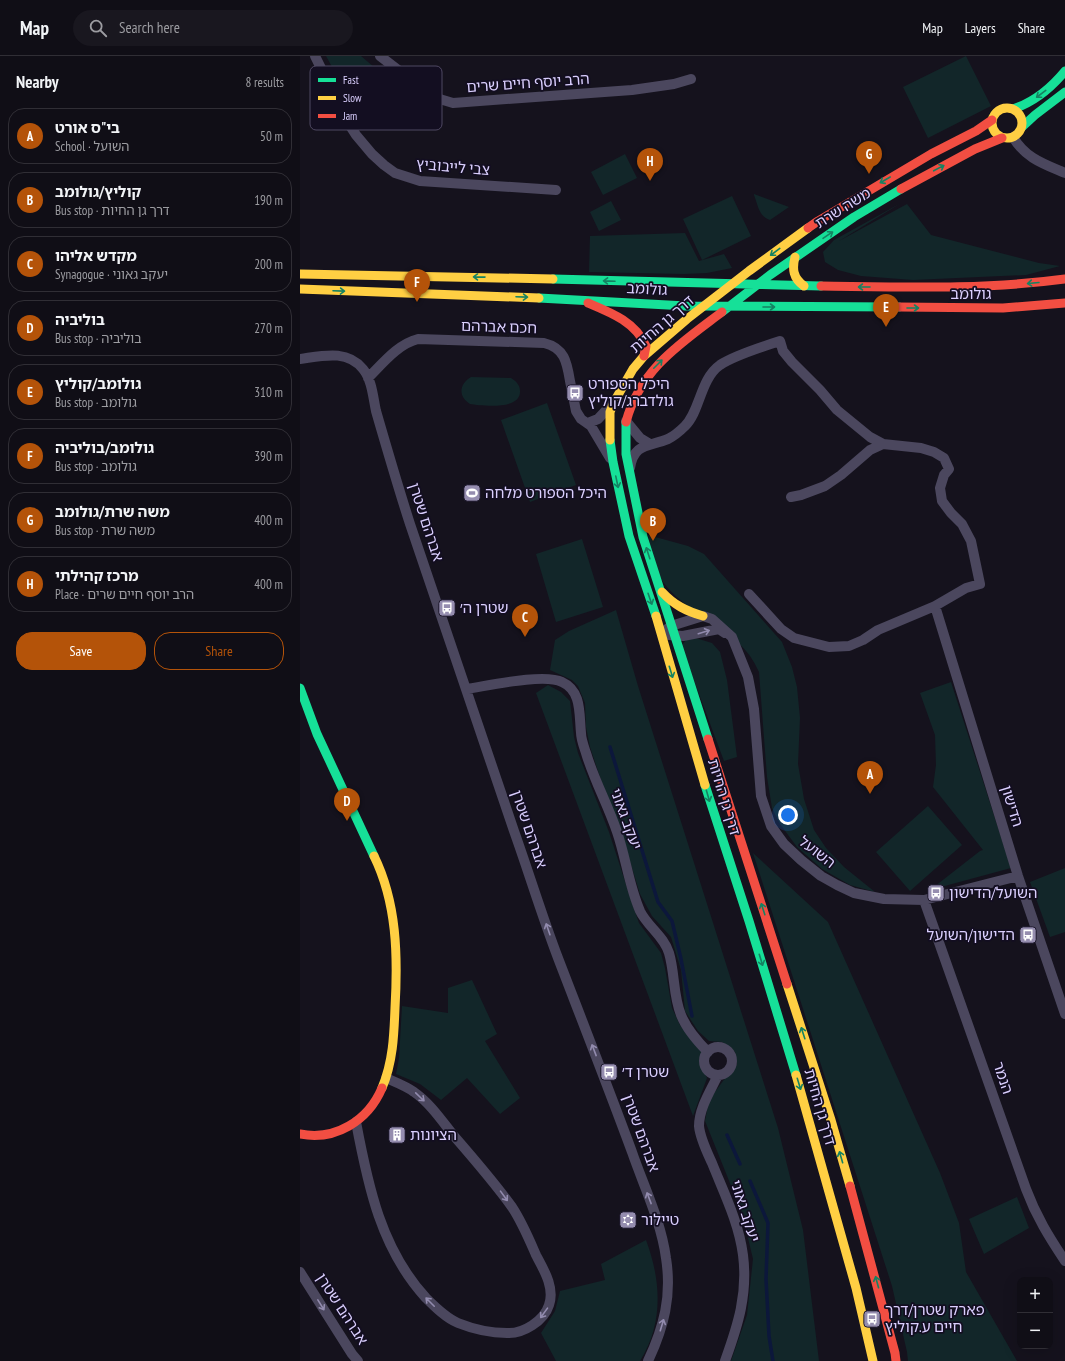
<!DOCTYPE html>
<html lang="en">
<head>
<meta charset="utf-8">
<style>
	body { margin:0; font-family:"PT Sans Narrow","Noto Sans Hebrew",sans-serif; background:#19171f; color:#f1f3f6 }
	.controls { position:absolute; right:12px; bottom:12px; display:grid; overflow:hidden; border-radius:8px; box-shadow:0 4px 16px #0002 }
	.controls button { width:36px; height:36px; display:grid; place-items:center; padding:0; border:0; border-bottom:1px solid #302e35; background:#100e16; color:#f1f3f6; font:20px sans-serif }
	.you { position:absolute; left:488px; top:759px; width:14px; height:14px; margin:-10px; border:3px solid #fff; border-radius:50%; background:#1a73e8; box-shadow:0 0 0 6px #1a73e833 }
	.badge { display:grid; place-items:center; width:26px; height:26px; border-radius:50%; background:#b45309; color:#fff; font-size:13px; font-weight:700 }
	.pin { position:absolute; translate:-50% -33px; filter:drop-shadow(0 1px 2px #0008) }
	.pin::after { content:''; position:absolute; top:21px; width:14px; height:12px; background:inherit; clip-path:polygon(0 0,100% 0,50% 100%) }
	.list { margin:0; padding:0; list-style:none }
	h2 { display:flex; justify-content:space-between; align-items:center; height:52px; margin:0; padding:0 16px; font-size:17px }
	h2 small { font-size:13px; font-weight:400; color:#9c9ca1 }
	.list li { display:grid; grid-template-columns:26px 1fr auto; gap:12px; align-items:center; box-sizing:border-box; height:56px; margin:0 8px 8px; padding:0 8px; border:1px solid #302e35; border-radius:16px }
	.list b { display:block; font-size:15px; white-space:nowrap }
	.list p { margin:0; font-size:13px; white-space:nowrap; color:#9c9ca1 }
	.list em { font-size:13px; font-style:normal; color:#9c9ca1 }
	.actions { display:flex; gap:8px; padding:12px 16px }
	.actions a { flex:1; padding:9px 0; border:1px solid #b45309; border-radius:16px; text-align:center; font-size:14px; color:#b45309 }
	.actions .main { background:#b45309; color:#fff }
	.icon { flex:none; width:22px; height:22px; fill:none; stroke:currentColor; stroke-width:2; stroke-linecap:round; stroke-linejoin:round }
	.map { position:relative; flex:none; width:765px; height:1305px; overflow:hidden }
	header { display:flex; align-items:center; gap:24px; box-sizing:border-box; height:56px; padding:0 20px; background:#100e16; border-bottom:1px solid #302e35 }
	header strong { font-size:19px }
	nav { display:flex; gap:22px; margin-inline-start:auto; font-size:14px }
	.search { width:280px; height:36px; background:#19171f; display:flex; align-items:center; gap:10px; box-sizing:border-box; padding:0 14px; border-radius:22px; color:#9c9ca1; font-size:15px }
	main { display:flex }
	aside { flex:1; background:#100e16 }
	.map>svg:first-child { display:block }
</style>
</head>
<body>
<header>
<strong>Map</strong>
<div class="search"><svg class="icon" aria-label="search" viewBox="0 0 24 24"><circle cx="10" cy="10" r="6"/><path d="M15 15l6 6"/></svg>Search here</div>
<nav><a>Map</a><a>Layers</a><a>Share</a></nav>
</header>
<main>
<aside>
<h2>Nearby<small>8 results</small></h2>
<ul class="list">
<li><span class="badge">A</span><div><b>בי&quot;ס אורט</b><p>School · השועל</p></div><em>50 m</em></li>
<li><span class="badge">B</span><div><b>קוליץ/גולומב</b><p>Bus stop · דרך גן החיות</p></div><em>190 m</em></li>
<li><span class="badge">C</span><div><b>מקדש אליהו</b><p>Synagogue · יעקב גאוני</p></div><em>200 m</em></li>
<li><span class="badge">D</span><div><b>בוליביה</b><p>Bus stop · בוליביה</p></div><em>270 m</em></li>
<li><span class="badge">E</span><div><b>גולומב/קוליץ</b><p>Bus stop · גולומב</p></div><em>310 m</em></li>
<li><span class="badge">F</span><div><b>גולומב/בוליביה</b><p>Bus stop · גולומב</p></div><em>390 m</em></li>
<li><span class="badge">G</span><div><b>משה שרת/גולומב</b><p>Bus stop · משה שרת</p></div><em>400 m</em></li>
<li><span class="badge">H</span><div><b>מרכז קהילתי</b><p>Place · הרב יוסף חיים שרים</p></div><em>400 m</em></li>
</ul>
<div class="actions"><a class="main">Save</a><a>Share</a></div>
</aside>
<div class="map">
<svg width="765" height="1305" viewBox="0 0 765 1305">
	<rect width="100%" height="100%" fill="#15121d"/>
	<path fill="#122629" d="M26,0H61L88,23L47,38Z
		M666,0L691,50L628,82L603,31Z
		M325,98L337,122L303,139L291,116Z
		M454,139V138L489,151L470,164C459,161 458,149 454,139Z
		M432,140L451,180L402,204L383,163Z
		M311,145L321,164L299,175L290,156Z
		M601,147L539,185L607,148L631,179L739,207L760,210L726,219L613,224L561,220L538,214L525,206L523,196L534,184Z
		M385,177L399,205L424,198L432,212L407,217L384,218L289,216L290,180Z
		M171,321L211,322C216,325 220,329 220,335C221,354 183,350 170,348C158,341 159,328 171,321Z
		M247,347L276,429L230,446L201,364Z
		M348,479L388,490L404,498L482,586L492,611L497,631L500,662L498,708L504,743L514,774L526,792L544,811L575,836L550,829L522,813L497,791L480,768L472,752L467,721L459,616C440,569 382,561 358,518C353,510 351,489 348,479Z
		M282,483L303,551L256,566L236,498Z
		M316,554L338,630L478,1072L503,1174L519,1305H431L447,1259L453,1203L442,1157L405,1065L409,1044L423,1025L437,1008L435,996L422,986L409,985L398,975L385,955L381,914L371,881L352,860L340,838L324,786L304,733L290,691L286,671L285,647L278,630L272,624L250,614L255,584L269,575Z
		M390,581L399,583L412,587L420,596L427,624L437,701L424,705L381,590L386,584Z
		M651,626L711,812L630,834L680,795L683,794L633,731L636,709L635,679L620,637Z
		M248,629L261,636L270,645L274,681L278,697L309,776L333,850L339,867L361,897L365,912L372,952L380,969L402,996L399,1005L407,1022L393,1060L236,637Z
		M628,750L662,789L610,835L576,796Z
		M453,797L528,866L640,1117L659,1167L666,1216L717,1305H608L607,1296L592,1230Z
		M765,812V876L750,881L730,826Z
		M172,924L197,978L185,985L220,1042L200,1058L167,1022L141,1044L120,1028L96,1018L99,1002L102,950L148,957V932Z
		M717,1141L729,1172L684,1198L669,1163Z
		M346,1184C361,1224 364,1267 340,1305H256L241,1277L255,1255L260,1235L305,1224L301,1208Z"/>
	<g fill="none" stroke-linecap="round" stroke-linejoin="round">
		<path stroke="#0c173b" stroke-width="3.5" d="M310,691L358,846L372,865L381,903L392,960
			M427,1079L440,1108
			M450,1125L468,1167L466,1223L469,1280L473,1305"/>
		<path stroke="#4b475e" stroke-width="10" d="M15,0L47,65L56,79L72,98L84,109L95,117L120,125L256,134
			M80,0L133,41L153,47L332,34L374,28L391,23
			M713,81C725,102 744,108 765,117
			M0,303C22,300 47,293 63,313C72,324 73,341 76,355C87,393 98,431 110,468C145,570 179,673 214,775C229,817 242,860 258,902C283,967 308,1031 332,1096C344,1131 361,1165 366,1202C372,1240 364,1271 348,1305
			M68,322C83,307 98,288 118,283L244,287C265,292 267,307 270,325C272,335 274,345 276,355L281,363L291,370L310,402
			M326,365L340,382L350,388
			M288,367L298,363L311,349
			M330,412C334,387 348,391 368,383C374,380 380,375 385,370C400,356 400,323 420,309C435,299 462,291 480,285L483,295L492,306L520,334L537,354L570,381L583,388
			M449,538L481,573L494,582L529,591L549,590L563,584L578,574L635,550L666,532L680,528L671,485L662,468L651,457L642,445L640,432L644,419L649,413L644,402L634,396L621,392L583,388L570,394L541,419L525,430L501,439L491,441
			M635,550L718,820L765,958
			M367,573L371,570L403,560L412,563L432,581L448,621L454,653L461,740L471,770L484,788L501,804L521,820L537,829L554,837L584,843L624,844L718,820
			M369,579L383,580L419,573L425,577
			M166,633C187,630 244,617 262,626C282,635 279,658 281,677C281,683 284,691 286,697C294,724 308,749 317,776C326,802 329,830 340,855C347,870 364,880 369,897C375,917 373,940 381,959C387,974 397,985 408,996
			M624,844L726,1133C736,1160 749,1181 765,1205
			M404 1005a14 14 0 1 1 28 0a14 14 0 1 1-28 0Z
			M418,1019C411,1034 399,1052 399,1070C400,1082 407,1096 412,1107C424,1137 439,1167 443,1199C448,1238 438,1269 425,1305
			M56,1066C68,1130 81,1193 126,1242C135,1251 146,1262 158,1267C173,1273 191,1277 207,1277C223,1278 244,1265 249,1249C255,1232 244,1214 236,1199C229,1183 222,1166 212,1151C194,1126 174,1103 154,1080C142,1065 130,1047 114,1036C106,1030 95,1026 86,1022
			M0,1216L52,1298L58,1305"/>
		<path stroke="#16e098" stroke-width="9" d="M713,53C734,46 751,32 765,15
			M722,71L735,59L765,36
			M253,223L521,230
			M239,242L386,250L599,251
			M422,256L470,219L554,161L601,133
			M326,366V398L343,481L408,683
			M310,384L313,406L329,480L356,560
			M0,632L17,678L74,800
			M405,729L449,865L496,1019"/>
		<path stroke="#ffcf43" stroke-width="9" d="M692 67a15 15 0 1 1 30 0a15 15 0 1 1-30 0Z
			M495,201C492,213 493,222 504,230
			M0,218L253,223
			M0,233L239,242
			M310,384V356L314,346L333,313L344,300L387,263L449,215L508,172
			M362,536C374,549 386,555 403,560
			M356,560L405,729
			M74,800C97,847 98,900 95,952C94,979 93,1006 82,1032
			M487,928L531,1064L550,1130
			M496,1019L556,1232L573,1305"/>
		<path stroke="#f24e42" stroke-width="9" d="M601,133L675,93L702,82
			M508,172L518,165L631,98L676,75L692,64
			M521,230C602,231 684,234 765,223
			M288,247C312,257 335,266 346,290L344,300
			M599,251L703,252L765,247
			M326,366C340,313 381,287 422,256
			M408,683L487,928
			M0,1078C35,1085 68,1065 82,1032
			M550,1130L595,1297L596,1305"/>
	</g>
	<defs><path id="oneway-shaft" d="M-6 0H5M1.5-3L5.5 0L1.5 3" fill="none" stroke-width="1.6" stroke-linecap="round" stroke-linejoin="round"/></defs>
	<g stroke="#158262">
		<use href="#oneway-shaft" transform="translate(741 38) rotate(143)"/>
		<use href="#oneway-shaft" transform="translate(639 112) rotate(-28)"/>
		<use href="#oneway-shaft" transform="translate(585 124) rotate(150)"/>
		<use href="#oneway-shaft" transform="translate(528 179) rotate(-34)"/>
		<use href="#oneway-shaft" transform="translate(475 196) rotate(143)"/>
		<use href="#oneway-shaft" transform="translate(179 221) rotate(-179)"/>
		<use href="#oneway-shaft" transform="translate(309 225) rotate(-178)"/>
		<use href="#oneway-shaft" transform="translate(733 227) rotate(175)"/>
		<use href="#oneway-shaft" transform="translate(564 231) rotate(-180)"/>
		<use href="#oneway-shaft" transform="translate(39 235) rotate(2)"/>
		<use href="#oneway-shaft" transform="translate(222 241) rotate(2)"/>
		<use href="#oneway-shaft" transform="translate(469 251)"/>
		<use href="#oneway-shaft" transform="translate(613 252)"/>
		<use href="#oneway-shaft" transform="translate(358 308) rotate(-45)"/>
		<use href="#oneway-shaft" transform="translate(317 426) rotate(78)"/>
		<use href="#oneway-shaft" transform="translate(348 497) rotate(-108)"/>
		<use href="#oneway-shaft" transform="translate(350 543) rotate(71)"/>
		<use href="#oneway-shaft" transform="translate(371 616) rotate(73)"/>
		<use href="#oneway-shaft" transform="translate(408 740) rotate(74)"/>
		<use href="#oneway-shaft" transform="translate(463 853) rotate(-108)"/>
		<use href="#oneway-shaft" transform="translate(461 904) rotate(73)"/>
		<use href="#oneway-shaft" transform="translate(503 977) rotate(-108)"/>
		<use href="#oneway-shaft" transform="translate(499 1028) rotate(73)"/>
		<use href="#oneway-shaft" transform="translate(541 1101) rotate(-106)"/>
		<use href="#oneway-shaft" transform="translate(577 1226) rotate(-105)"/>
	</g>
	<g stroke="#928bae">
		<use href="#oneway-shaft" transform="translate(404 576) rotate(-17)"/>
		<use href="#oneway-shaft" transform="translate(248 873) rotate(-109)"/>
		<use href="#oneway-shaft" transform="translate(294 994) rotate(-111)"/>
		<use href="#oneway-shaft" transform="translate(120 1041) rotate(44)"/>
		<use href="#oneway-shaft" transform="translate(204 1140) rotate(54)"/>
		<use href="#oneway-shaft" transform="translate(349 1142) rotate(-111)"/>
		<use href="#oneway-shaft" transform="translate(130 1246) rotate(-135)"/>
		<use href="#oneway-shaft" transform="translate(21 1249) rotate(58)"/>
		<use href="#oneway-shaft" transform="translate(244 1257) rotate(126)"/>
		<use href="#oneway-shaft" transform="translate(362 1269) rotate(-73)"/>
	</g>
	<defs>
		<symbol id="bus-square" viewBox="-11 -11 22 22"><rect x="-9" y="-9" width="18" height="18" rx="4" fill="#958daf" stroke="#130e21"/><path d="M-5-6H5V4H4V6H2V4H-2V6H-4V4H-5ZM-3.5-4V0h7V-4ZM-3.5 1.2v1.5H-2V1.2ZM2 1.2v1.5H3.5V1.2Z" fill="#fff"/></symbol>
		<symbol id="stadium-square" viewBox="-11 -11 22 22"><rect x="-9" y="-9" width="18" height="18" rx="4" fill="#958daf" stroke="#130e21"/><path d="M0-5a6.5 5 0 1 0 0 10a6.5 5 0 1 0 0-10ZM-3.5-1.8h7v3.6h-7Z" fill="#fff"/></symbol>
		<symbol id="building-square" viewBox="-11 -11 22 22"><rect x="-9" y="-9" width="18" height="18" rx="4" fill="#958daf" stroke="#130e21"/><path d="M-4-6H4V6H1V3H-1V6H-4ZM-2.5-4.3h1.7v1.8h-1.7ZM.8-4.3h1.7v1.8H.8ZM-2.5-1h1.7V.8h-1.7ZM.8-1h1.7V.8H.8Z" fill="#fff"/></symbol>
		<symbol id="synagogue-square" viewBox="-11 -11 22 22"><rect x="-9" y="-9" width="18" height="18" rx="4" fill="#958daf" stroke="#130e21"/><path d="M0-6.5L5.6 3.2H-5.6ZM0 6.5L5.6-3.2H-5.6Z" fill="#fff"/></symbol>
	</defs>
	<g fill-rule="evenodd">
		<use href="#bus-square" x="265" y="327" width="20" height="20"/>
		<use href="#stadium-square" x="162" y="427" width="20" height="20"/>
		<use href="#bus-square" x="137" y="542" width="20" height="20"/>
		<use href="#bus-square" x="626" y="827" width="20" height="20"/>
		<use href="#bus-square" x="718" y="869" width="20" height="20"/>
		<use href="#bus-square" x="299" y="1006" width="20" height="20"/>
		<use href="#building-square" x="87" y="1069" width="20" height="20"/>
		<use href="#synagogue-square" x="318" y="1154" width="20" height="20"/>
		<use href="#bus-square" x="562" y="1253" width="20" height="20"/>
	</g>
	<g text-anchor="middle" stroke-width="3.5" stroke-linejoin="round" paint-order="stroke">
		<g font-size="15" fill="#dacffe" stroke="#130e21">
			<text transform="translate(228 27) rotate(-4)" y="5">הרב יוסף חיים שרים</text>
			<text transform="translate(153 111) rotate(5)" y="5">צבי לייבוביץ</text>
			<text transform="translate(543 152) rotate(-32)" y="5">משה שרת</text>
			<text transform="translate(347 233) rotate(3)" y="5">גולומב</text>
			<text x="671" y="243">גולומב</text>
			<text transform="translate(362 268) rotate(-41)" y="5">דרך גן החיות</text>
			<text transform="translate(199 271) rotate(2)" y="5">חכם אברהם</text>
			<text transform="translate(126 466) rotate(72)" y="5">אברהם שטרן</text>
			<text transform="translate(424 741) rotate(73)" y="5">דרך גן החיות</text>
			<text transform="translate(712 750) rotate(73)" y="5">הדישון</text>
			<text transform="translate(326 763) rotate(70)" y="5">יעקב גאוני</text>
			<text transform="translate(229 773) rotate(71)" y="5">אברהם שטרן</text>
			<text transform="translate(517 796) rotate(38)" y="5">השועל</text>
			<text transform="translate(703 1022) rotate(71)" y="5">הנמר</text>
			<text transform="translate(520 1051) rotate(74)" y="5">דרך גן החיות</text>
			<text transform="translate(341 1077) rotate(70)" y="5">אברהם שטרן</text>
			<text transform="translate(445 1155) rotate(72)" y="5">יעקב גאוני</text>
			<text transform="translate(42 1253) rotate(57)" y="5">אברהם שטרן</text>
		</g>
		<g font-size="15" fill="#dacffe" stroke="#130e21" text-anchor="start">
			<text x="288" y="333">היכל הספורט<tspan x="288" dy="17">גולדברג/קוליץ</tspan></text>
			<text x="185" y="442">היכל הספורט מלחה</text>
			<text x="160" y="557">שטרן ה׳</text>
			<text x="649" y="842">השועל/הדישון</text>
			<text x="715" y="884" text-anchor="end">הדישון/השועל</text>
			<text x="322" y="1021">שטרן ד׳</text>
			<text x="110" y="1084">הציונות</text>
			<text x="341" y="1169">טיילור</text>
			<text x="585" y="1259">פארק שטרן/דרך<tspan x="585" dy="17">חיים ע.קוליץ</tspan></text>
		</g>
	</g>
	<rect x="10" y="10" width="132" height="64" rx="6" fill="#130e21" stroke="#4f4863" stroke-width="1"/>
	<rect x="18" y="22" width="18" height="4" fill="#16e098"/>
	<rect x="18" y="40" width="18" height="4" fill="#ffcf43"/>
	<rect x="18" y="58" width="18" height="4" fill="#f24e42"/>
	<g font-size="11" fill="#dacffe">
		<text x="43" y="28">Fast</text>
		<text x="43" y="46">Slow</text>
		<text x="43" y="64">Jam</text>
	</g>
</svg>
<div class="controls">
<button>+</button>
<button>−</button>
</div>
<div class="you"></div>
<div class="pin badge" style="left:570px;top:738px">A</div>
<div class="pin badge" style="left:353px;top:485px">B</div>
<div class="pin badge" style="left:225px;top:581px">C</div>
<div class="pin badge" style="left:47px;top:765px">D</div>
<div class="pin badge" style="left:586px;top:271px">E</div>
<div class="pin badge" style="left:117px;top:246px">F</div>
<div class="pin badge" style="left:569px;top:118px">G</div>
<div class="pin badge" style="left:350px;top:125px">H</div>
</div>
</main>
</body>
</html>
